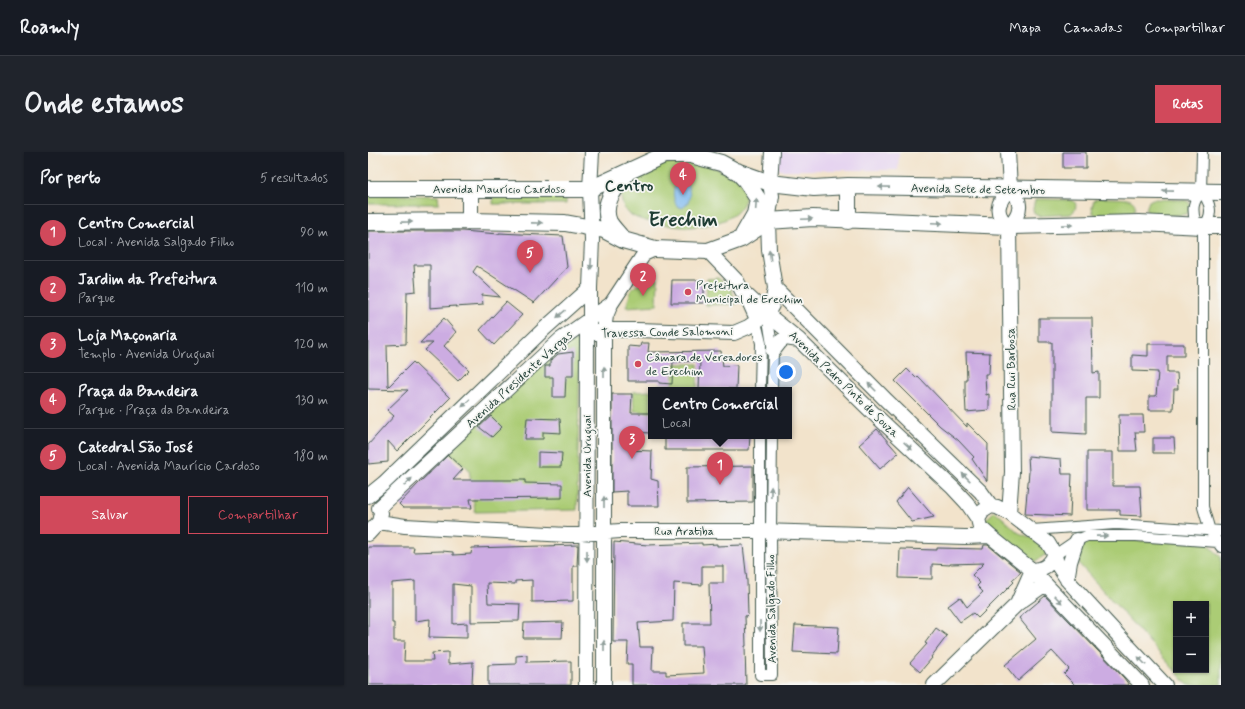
<!DOCTYPE html>
<html lang="pt">
<head>
<meta charset="utf-8">
<style>
	body { margin:0; font-family:Mynerve,sans-serif; background:#20242c; color:#f1f3f6 }
	.controls { position:absolute; right:12px; bottom:12px; display:grid; overflow:hidden; border-radius:0px; box-shadow:0 1px 3px #0004 }
	.controls button { width:36px; height:36px; display:grid; place-items:center; padding:0; border:0; border-bottom:1px solid #363941; background:#171b24; color:#f1f3f6; font:20px sans-serif }
	.you { position:absolute; left:418px; top:220px; width:14px; height:14px; margin:-10px; border:3px solid #fff; border-radius:50%; background:#1a73e8; box-shadow:0 0 0 6px #1a73e833 }
	.badge { display:grid; place-items:center; width:26px; height:26px; border-radius:50%; background:#d1495b; color:#fff; font-size:13px; font-weight:700 }
	.pin { position:absolute; translate:-50% -33px; filter:drop-shadow(0 1px 2px #0008) }
	.pin::after { content:''; position:absolute; top:21px; width:14px; height:12px; background:inherit; clip-path:polygon(0 0,100% 0,50% 100%) }
	.popup { position:absolute; left:280px; top:235px; width:144px; height:52px; box-sizing:border-box; display:grid; place-content:center; border-radius:0px; background:#171b24; filter:drop-shadow(0 1px 3px #0005); font-size:13px; white-space:nowrap; color:#9ea1a6 }
	.popup b { font-size:15px; color:#f1f3f6 }
	.popup::after { content:''; position:absolute; left:50%; top:100%; margin-left:-8px; border:8px solid transparent; border-top-color:#171b24 }
	.list { margin:0; padding:0; list-style:none }
	h2 { display:flex; justify-content:space-between; align-items:center; height:52px; margin:0; padding:0 16px; font-size:17px }
	h2 small { font-size:13px; font-weight:400; color:#9ea1a6 }
	.list li { display:grid; grid-template-columns:26px 1fr auto; gap:12px; align-items:center; box-sizing:border-box; height:56px; padding:0 16px; border-top:1px solid #363941 }
	.list b { display:block; font-size:15px; white-space:nowrap }
	.list p { margin:0; font-size:13px; white-space:nowrap; color:#9ea1a6 }
	.list em { font-size:13px; font-style:normal; color:#9ea1a6 }
	.actions { display:flex; gap:8px; padding:12px 16px }
	.actions a { flex:1; padding:9px 0; border:1px solid #d1495b; border-radius:0px; text-align:center; font-size:14px; color:#d1495b }
	.actions .main { background:#d1495b; color:#fff }
	.map { position:relative; flex:none; width:853px; height:533px; overflow:hidden; border-radius:0px }
	header { display:flex; align-items:center; gap:24px; box-sizing:border-box; height:56px; padding:0 20px; background:#171b24; border-bottom:1px solid #363941 }
	header strong { font-size:19px }
	nav { display:flex; gap:22px; margin-inline-start:auto; font-size:14px }
	.intro { display:flex; align-items:center; justify-content:space-between; box-sizing:border-box; height:96px; padding:0 24px }
	h1 { margin:0; font-size:28px }
	.button { padding:10px 18px; border-radius:0px; background:#d1495b; color:#fff; font-size:14px; font-weight:700 }
	main { display:flex; gap:24px; padding:0 24px }
	aside { flex:1; background:#171b24; border-radius:0px; box-shadow:0 1px 3px #0004 }
	.map>svg:first-child { display:block }
</style>
</head>
<body>
<header>
<strong>Roamly</strong>
<nav><a>Mapa</a><a>Camadas</a><a>Compartilhar</a></nav>
</header>
<div class="intro"><h1>Onde estamos</h1><a class="button">Rotas</a></div>
<main>
<aside>
<h2>Por perto<small>5 resultados</small></h2>
<ul class="list">
<li><span class="badge">1</span><div><b>Centro Comercial</b><p>Local · Avenida Salgado Filho</p></div><em>90 m</em></li>
<li><span class="badge">2</span><div><b>Jardim da Prefeitura</b><p>Parque</p></div><em>110 m</em></li>
<li><span class="badge">3</span><div><b>Loja Maçonaria</b><p>Templo · Avenida Uruguai</p></div><em>120 m</em></li>
<li><span class="badge">4</span><div><b>Praça da Bandeira</b><p>Parque · Praça da Bandeira</p></div><em>130 m</em></li>
<li><span class="badge">5</span><div><b>Catedral São José</b><p>Local · Avenida Maurício Cardoso</p></div><em>180 m</em></li>
</ul>
<div class="actions"><a class="main">Salvar</a><a>Compartilhar</a></div>
</aside>
<div class="map">
<svg width="853" height="533" viewBox="0 0 853 533">
	<rect width="100%" height="100%" fill="#f6f6f2"/>
	<filter id="ink" filterUnits="userSpaceOnUse"><feTurbulence type="fractalNoise" baseFrequency=".025" numOctaves="2"/><feDisplacementMap in="SourceGraphic" scale="8" xChannelSelector="R" yChannelSelector="G"/><feConvolveMatrix kernelMatrix="1 2 1 2 8 2 1 2 1" color-interpolation-filters="sRGB"/></filter>
	<filter id="wash" filterUnits="userSpaceOnUse"><feTurbulence type="fractalNoise" baseFrequency=".012" numOctaves="4" result="noise"/><feDisplacementMap in="SourceGraphic" scale="16" xChannelSelector="R" yChannelSelector="G"/><feGaussianBlur stdDeviation="0.9" result="paint"/><feColorMatrix in="noise" values="0 0 0 0 0 0 0 0 0 0 0 0 0 0 0 0 0 1.4 0 .05"/><feComposite in="paint" operator="in"/></filter>
	<g filter="url(#wash)">
		<rect width="100%" height="100%" fill="#f2e3cb"/>
		<path fill="#e5d3f0" d="M411,0H531L530,18H411Z"/>
		<path fill="#abcc74" stroke="#658454" fill-rule="evenodd" d="M314,9L337,12L372,27C373,32 378,42 377,47C371,70 336,75 316,75C308,75 300,73 292,71C280,70 259,66 255,53C251,43 254,36 258,27L292,12Z
			M126,40L198,41V52H125Z
			M0,42L70,44L71,52H0Z
			M731,46C740,46 750,46 759,47C768,48 771,59 761,61C752,64 739,63 729,63L725,61L724,56L726,48Z
			M672,47L702,48L707,50C709,55 707,58 703,62L670,64L666,61L665,57L667,48Z
			M785,47L815,48L821,50C823,54 822,59 818,62C813,64 791,63 784,64L780,62L778,57L781,49Z
			M290,126L289,153L258,155L264,136L283,127Z
			M350,126L362,135L369,152L338,153L339,127Z
			M212,188L209,358L107,360L101,317L80,300L195,192Z
			M307,212H330L329,238H290V233H305Z
			M283,239V260L266,259L265,240Z
			M627,359L651,381L672,389L680,401L666,410L615,370Z
			M721,388L838,390L853,405V533H820L712,413L709,400ZM808,452H838V518H808Z"/>
		<path fill="#7fbaf0" stroke="#4f7c92" d="M311,28H315L318,30C323,38 324,51 314,56L309,54C304,45 304,35 311,28Z"/>
		<g id="blocks">
			<path fill="#ccace2" fill-rule="evenodd" d="M695,0H718V16H695Z
				M0,79H94L131,82V81L195,84L199,115L166,151L109,114L105,120L132,145L114,143L115,153L87,155L88,154L62,156V113H46L48,139L39,140L38,192L19,193L20,235L45,210L82,246L29,299L20,289V310L0,312V293L26,264L19,258L40,238L0,237Z
				M304,128H336V151H303Z
				M138,150L154,163L126,193L112,178Z
				M76,166L88,180L76,194L101,218L90,229L57,198L65,191H52Z
				M671,166H724L725,221L731,220V246H718V282L684,280V190H671Z
				M273,191H281L280,200L353,199L355,214L369,213L368,237L331,236L332,209L305,210L304,232L291,231V229H260V194L272,195Z
				M780,192H816V204H799V221H809L810,237H806L805,258H781V244H788L790,220L764,219V203L780,204Z
				M205,200V224H198L197,245H185V225H177V214H182V209L190,202Z
				M598,200L622,201L621,222H617L618,243L621,242V258L598,260L597,240V227H599Z
				M539,217L548,226L550,224L599,275V271L620,292L619,329L604,307L606,305L590,288L572,274L527,229Z
				M244,242H264L263,261H283V281L261,280V298L284,299L283,327L290,329L291,354H259V339L244,340Z
				M751,263H775L776,280H767L769,299H752Z
				M123,264L134,275L124,285L111,275Z
				M159,266L192,267L193,281L175,280V287H157Z
				M509,277L530,301L512,317L491,293Z
				M297,284H382L381,298H297Z
				M785,286H806L807,301H785Z
				M170,300L194,301L193,315H170Z
				M719,300H745V334H772L774,364L752,363V358H719Z
				M80,303L95,317L85,328H157V331L194,332V346L102,347L104,356H35L31,352L51,331Z
				M660,304L693,307L694,322H704L702,364L657,362L661,320Z
				M385,314V350L319,351V315Z
				M540,335L566,365L544,370L528,350Z
				M246,390L280,393L334,391V393L349,392V394L375,393L379,429L380,463L377,464L378,494H377L378,533H264V512H259L260,490H245ZM334,414H355V431H341L342,471H315V494H334L336,521L298,523V519H284L285,495H272L270,471L305,469L306,431L334,433Z
				M210,393L209,414H205V449L164,450V428L147,429V432L119,431L120,451L152,452L151,469L103,470V434L85,432V472L99,471V486L61,485L62,467L47,469V429L24,431V471H26V489H37L36,509H65L64,501L80,500V512L105,510L104,533H0V395H46L45,400L74,399L85,400V403L103,402L104,396Z
				M616,393H620L653,420L644,428L646,430L610,466L605,461L592,470L580,454L592,445L599,455L615,440L609,434L612,431L604,423L616,411L582,412V413L564,412V427L531,426L532,397L569,398V396L615,397Z
				M677,444L756,526L761,533H707L696,522L701,517L684,499L650,529L637,513L668,487L651,466Z
				M195,470L194,486H155L156,471Z
				M427,473L471,475L469,502L425,500Z
				M568,476L579,484L563,505L564,506L552,520L542,511L559,492L557,491Z
				M159,503V510L203,509V533H120V513L148,512V504Z"/>
		</g>
	</g>
	<g filter="url(#ink)">
		<use href="#blocks" fill-opacity="0" stroke="#3f564b" stroke-width="1"/>
		<g fill="none" stroke-linecap="round" stroke-linejoin="round">
			<defs>
				<path id="street" d="M833,40C825,50 824,56 827,69L835,74
					M833,40L834,0
					M833,40C843,50 846,64 835,74
					M835,74V355L842,379L853,395
					M376,143L388,170L393,191L392,238
					M399,162L405,199L404,238
					M392,284V523H404L403,379L404,284
					M664,378L748,372L853,379
					M687,403L709,388L719,384H768L850,390"/>
				<path id="secondary" d="M640,0L642,37
					M641,74C625,62 629,50 642,37
					M641,74C653,61 656,50 642,37
					M340,99L369,129L374,139L399,162L431,188L503,259L585,336L599,351L610,367
					M407,136L518,248L613,340L623,354
					M399,162L404,153L407,136L401,98L400,69L404,44L402,31L404,0
					M227,181L236,178H269L366,181L380,175L399,162
					M405,199L412,190L417,186L431,188
					M0,344L16,331L175,178L222,136
					M11,356L192,188L243,152L276,102L287,97
					M641,361L644,320L641,74
					M11,370L37,374L199,383L252,379H392L597,385L622,384
					M0,382L11,370L13,361
					M687,403C680,414 677,417 664,418L622,384L612,375L610,367L615,359L623,354L629,355L641,361L680,391L687,403L689,412L701,430L751,484L797,533
					M699,428L702,410L709,388
					M649,452L664,418L774,533
					M218,533L219,183L222,167V136L224,88L222,37L224,0
					M236,533V178L238,164L243,152
					M566,533L649,452L676,433"/>
				<path id="primary" d="M369,19L378,29L390,47L387,62L375,83
					M0,37H222L296,3H323L353,11L368,19L402,31L446,36L480,34L853,40
					M102,69V37
					M480,69V34
					M0,70L102,69L197,71L236,78L255,88L287,97L340,99L373,87L400,69L445,66L641,74L771,71L835,74H853
					M253,85C249,80 244,75 241,70C233,52 248,35 258,22"/>
			</defs>
			<use href="#street" stroke="#3f564b" stroke-width="12"/>
			<use href="#secondary" stroke="#3f564b" stroke-width="16"/>
			<use href="#primary" stroke="#3f564b" stroke-width="18"/>
			<use href="#street" stroke="#fff" stroke-width="10"/>
			<use href="#secondary" stroke="#fff" stroke-width="14"/>
			<use href="#primary" stroke="#fff" stroke-width="16"/>
		</g>
		<defs><path id="oneway-solid" d="M-6-.8H1V-3.2L6.5 0L1 3.2V.8H-6Z"/></defs>
		<g fill="#8f9e9a">
			<use href="#oneway-solid" transform="translate(516 35) rotate(-179)"/>
			<use href="#oneway-solid" transform="translate(800 39) rotate(-179)"/>
			<use href="#oneway-solid" transform="translate(388 52) rotate(-87)"/>
			<use href="#oneway-solid" transform="translate(439 67) rotate(-3)"/>
			<use href="#oneway-solid" transform="translate(39 70) rotate(-1)"/>
			<use href="#oneway-solid" transform="translate(169 71) rotate(1)"/>
			<use href="#oneway-solid" transform="translate(569 71) rotate(2)"/>
			<use href="#oneway-solid" transform="translate(699 73) rotate(-1)"/>
			<use href="#oneway-solid" transform="translate(402 103) rotate(-97)"/>
			<use href="#oneway-solid" transform="translate(223 112) rotate(93)"/>
			<use href="#oneway-solid" transform="translate(193 162) rotate(139)"/>
			<use href="#oneway-solid" transform="translate(236 220) rotate(-90)"/>
			<use href="#oneway-solid" transform="translate(504 235) rotate(-135)"/>
			<use href="#oneway-solid" transform="translate(98 251) rotate(136)"/>
			<use href="#oneway-solid" transform="translate(540 294) rotate(43)"/>
			<use href="#oneway-solid" transform="translate(598 325) rotate(-136)"/>
			<use href="#oneway-solid" transform="translate(40 330) rotate(-43)"/>
			<use href="#oneway-solid" transform="translate(403 340) rotate(-89)"/>
			<use href="#oneway-solid" transform="translate(236 350) rotate(-90)"/>
			<use href="#oneway-solid" transform="translate(734 384) rotate(-1)"/>
			<use href="#oneway-solid" transform="translate(219 404) rotate(90)"/>
			<use href="#oneway-solid" transform="translate(690 447) rotate(46)"/>
			<use href="#oneway-solid" transform="translate(392 474) rotate(90)"/>
			<use href="#oneway-solid" transform="translate(236 494) rotate(-90)"/>
			<use href="#oneway-solid" transform="translate(774 509) rotate(-134)"/>
		</g>
	</g>
	<g fill="#d1495b" stroke="#f6f6f2" stroke-width="1.5">
		<circle cx="320" cy="140" r="4"/>
		<circle cx="270" cy="212" r="4"/>
	</g>
	<g text-anchor="middle" stroke-width="3.5" stroke-linejoin="round" paint-order="stroke">
		<g font-size="12" fill="#1f3d34" stroke="#f6f6f2">
			<text x="131" y="41">Avenida Maurício Cardoso</text>
			<text transform="translate(610 37) rotate(1)" y="4">Avenida Sete de Setembro</text>
			<text transform="translate(299 180) rotate(-1)" y="4">Travessa Conde Salomoni</text>
			<text transform="translate(643 217) rotate(-91)" y="4">Rua Rui Barbosa</text>
			<text transform="translate(151 227) rotate(-42)" y="4">Avenida Presidente Vargas</text>
			<text transform="translate(476 232) rotate(44)" y="4">Avenida Pedro Pinto de Souza</text>
			<text transform="translate(219 304) rotate(-90)" y="4">Avenida Uruguai</text>
			<text x="316" y="383">Rua Aratiba</text>
			<text transform="translate(403 457) rotate(-91)" y="4">Avenida Salgado Filho</text>
		</g>
		<g font-size="12" fill="#1f3d34" stroke="#f6f6f2" text-anchor="start">
			<text x="328" y="137">Prefeitura<tspan x="328" dy="14">Municipal de Erechim</tspan></text>
			<text x="278" y="209">Câmara de Vereadores<tspan x="278" dy="14">de Erechim</tspan></text>
		</g>
		<g font-size="16" font-weight="bold" fill="#1f3d34" stroke="#f6f6f2">
			<text x="261" y="39">Centro</text>
		</g>
		<g font-size="20" font-weight="bold" fill="#1f3d34" stroke="#f6f6f2">
			<text x="315" y="74">Erechim</text>
		</g>
	</g>
</svg>
<div class="controls">
<button>+</button>
<button>−</button>
</div>
<div class="you"></div>
<div class="pin badge" style="left:352px;top:333px">1</div>
<div class="popup"><b>Centro Comercial</b>Local</div>
<div class="pin badge" style="left:275px;top:144px">2</div>
<div class="pin badge" style="left:264px;top:307px">3</div>
<div class="pin badge" style="left:315px;top:43px">4</div>
<div class="pin badge" style="left:162px;top:121px">5</div>
</div>
</main>
</body>
</html>
